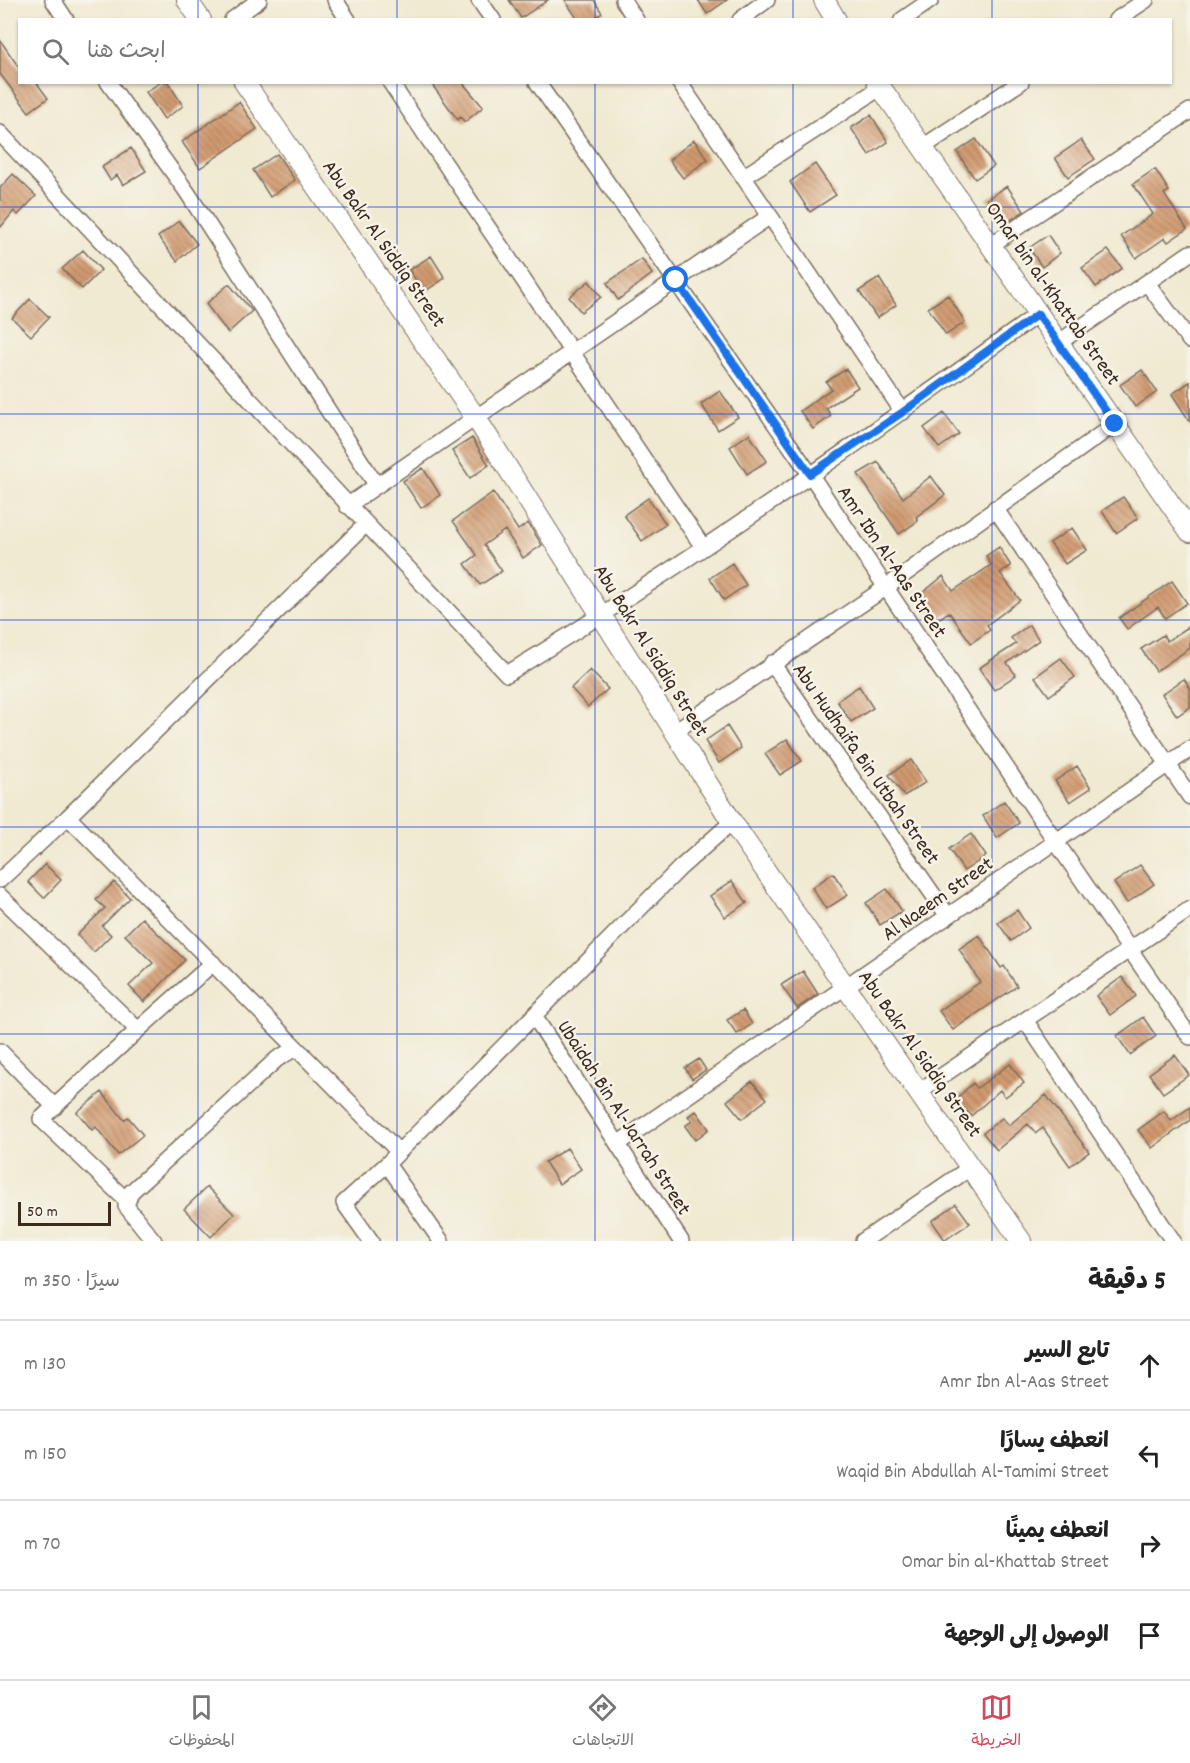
<!DOCTYPE html>
<html lang="ar">
<head>
<meta charset="utf-8">
<style>
	body { margin:0; font-family:Dekko,"Playpen Sans Arabic",sans-serif; background:#f2f2f2; color:#222; direction:rtl }
	.scale { position:absolute; left:18px; bottom:15px; width:93px; box-sizing:border-box; padding-left:6px; border:3px solid #3b2a1e; border-top:0; font-size:16px; line-height:21px; white-space:nowrap; color:#3b2a1e; -webkit-text-stroke:4px #f7f3e8; paint-order:stroke }
	.stop { position:absolute; width:18px; height:18px; margin:-14px; border:4px solid #1a73e8; border-radius:50%; background:#fff }
	.stop.end { background:#1a73e8; border-color:#fff; box-shadow:0 2px 6px #0008 }
	.list { margin:0; padding:0; list-style:none }
	h2 { display:flex; justify-content:space-between; align-items:center; height:78px; margin:0; padding:0 24px; font-size:26px }
	h2 small { font-size:20px; font-weight:400; color:#767676 }
	.list li { display:grid; grid-template-columns:39px 1fr auto; gap:18px; align-items:center; box-sizing:border-box; height:90px; padding:0 24px; border-top:2px solid #e0e0e0 }
	.list b { display:block; font-size:22px; white-space:nowrap }
	.list p { margin:0; font-size:20px; white-space:nowrap; color:#767676 }
	.list em { font-size:20px; font-style:normal; color:#767676 }
	.icon { flex:none; width:33px; height:33px; fill:none; stroke:currentColor; stroke-width:2; stroke-linecap:round; stroke-linejoin:round }
	.map { position:relative; flex:none; width:1190px; height:1241px; overflow:hidden; direction:ltr }
	.search { position:absolute; background:#fff; box-shadow:0 2px 4px #0004; left:18px; right:18px; top:18px; height:66px; display:flex; align-items:center; gap:15px; box-sizing:border-box; padding:0 21px; border-radius:0px; color:#767676; font-size:22px }
	.sheet { height:438px; background:#fff }
	nav { display:flex; justify-content:space-around; align-items:center; box-sizing:border-box; height:84px; border-top:2px solid #e0e0e0; background:#fff; font-size:16px; color:#767676 }
	nav a { display:grid; justify-items:center; gap:3px }
	nav .on { color:#d1495b }
	.map>svg:first-child { display:block }
</style>
</head>
<body>
<div class="map">
<svg width="1190" height="1241" viewBox="0 0 1190 1241">
	<defs>
		<pattern id="building-back-hatch" width="6" height="6" patternUnits="userSpaceOnUse" patternTransform="scale(1.5)"><rect width="6" height="6" fill="#d19a70"/><path d="M-1 5l2 2M0 0l6 6M5-1l2 2" fill="none" stroke="#ab7e5b"/></pattern>
	</defs>
	<rect width="100%" height="100%" fill="#f7f3e8"/>
	<filter id="ink" filterUnits="userSpaceOnUse"><feTurbulence type="fractalNoise" baseFrequency=".0167" numOctaves="2"/><feDisplacementMap in="SourceGraphic" scale="12" xChannelSelector="R" yChannelSelector="G"/><feConvolveMatrix kernelMatrix="1 2 1 2 8 2 1 2 1" color-interpolation-filters="sRGB"/></filter>
	<filter id="wash" filterUnits="userSpaceOnUse"><feTurbulence type="fractalNoise" baseFrequency=".008" numOctaves="4" result="noise"/><feDisplacementMap in="SourceGraphic" scale="24" xChannelSelector="R" yChannelSelector="G"/><feGaussianBlur stdDeviation="1.35" result="paint"/><feColorMatrix in="noise" values="0 0 0 0 0 0 0 0 0 0 0 0 0 0 0 0 0 1.4 0 .05"/><feComposite in="paint" operator="in"/></filter>
	<g filter="url(#wash)">
		<rect width="100%" height="100%" fill="#f0ead2"/>
		<g id="blocks">
			<path fill="url(#building-back-hatch)" d="M509,0H548L521,18Z
				M565,0H594L602,13L592,20H578Z
				M698,0H727L707,14Z
				M0,40L20,69V82H36L48,98L29,112L0,74Z
				M161,82H168L183,106L164,119L146,92Z
				M430,82H462L483,107L465,122L460,117L458,120Z
				M239,102L257,129L200,168L182,142Z
				M871,115L888,142L869,155L851,128Z
				M976,139L994,166L975,179L957,152Z
				M694,140L708,159L683,178L669,160Z
				M1081,140L1095,159L1068,177L1055,158Z
				M131,148L146,171L123,185L117,175L110,180L102,167Z
				M277,154L295,180L270,197L253,170Z
				M815,164L836,195L810,212L790,182Z
				M1155,169L1169,191L1164,194L1187,229L1168,242L1165,238L1136,258L1121,236L1153,214L1133,184Z
				M13,174L36,196L18,215L14,211L0,228V188Z
				M1007,186L1024,211L1005,224L987,199Z
				M179,221L197,244L177,261L158,237Z
				M1048,235L1060,253L1042,267L1029,248Z
				M83,250L101,270L82,289L62,269Z
				M1108,250L1122,268L1096,287L1082,268Z
				M431,256L445,278L424,292L409,270Z
				M642,259L652,274L618,300L607,283Z
				M879,278L896,305L877,318L859,291Z
				M589,281L601,297L581,312L569,297Z
				M229,284L252,311L228,333L206,304Z
				M948,295L965,322L946,335L928,308Z
				M30,299L49,317L31,336L12,318Z
				M846,369L858,387L826,408L831,416L813,429L800,411L831,389L826,382Z
				M1142,370L1157,392L1135,407L1120,385Z
				M1190,382V422L1172,394Z
				M720,391L738,417L718,430L701,404Z
				M944,413L959,434L939,448L924,428Z
				M749,434L767,461L747,474L730,447Z
				M472,438L489,465L470,478L452,451Z
				M878,462L903,498L931,476L945,495L916,517L918,521L899,534L858,474Z
				M423,468L440,495L421,508L403,481Z
				M493,492L518,530L528,523L542,545L523,558L505,530L484,545L502,571L480,585L465,564L477,555L453,521Z
				M1123,497L1138,518L1116,533L1102,511Z
				M648,498L666,524L642,541L624,515Z
				M1072,528L1087,550L1065,564L1050,543Z
				M999,547L1011,566L1000,573L1020,600L987,625L990,630L971,643L949,612L935,621L919,596L943,576L953,591L991,565L986,556Z
				M732,563L746,585L724,600L710,578Z
				M1172,581L1187,603L1165,618L1158,607L1127,629L1119,618Z
				M1029,625L1039,640L1007,663L1016,675L994,690L979,668L1016,644L1011,638Z
				M1190,626V648L1156,671L1141,649L1163,635L1167,641Z
				M1061,658L1075,677L1049,696L1035,677Z
				M590,670L608,689L588,707L571,688Z
				M1184,679L1190,688V707L1177,716L1162,694Z
				M859,686L873,708L851,722L837,701Z
				M727,726L741,748L719,763L705,741Z
				M787,739L802,761L780,775L765,754Z
				M911,760L926,782L904,796L889,775Z
				M1077,766L1091,788L1070,802L1055,781Z
				M1004,801L1019,823L997,838L983,816Z
				M971,834L986,856L964,871L949,849Z
				M45,864L61,880L44,898L28,882Z
				M1140,865L1154,884L1127,903L1114,883Z
				M833,873L848,895L826,909L812,888Z
				M732,881L747,903L725,917L710,896Z
				M114,882L130,898L102,926L111,935L94,952L77,935L105,908L96,900Z
				M887,889L902,911L880,925L866,903Z
				M1017,910L1029,928L1011,941L998,923Z
				M142,918L185,960L144,1002L129,986L153,963L125,935Z
				M979,935L1001,968L1004,966L1017,986L953,1030L939,1011L980,982L959,949Z
				M803,971L818,994L797,1008L781,985Z
				M1122,977L1136,996L1110,1015L1096,996Z
				M743,1010L752,1024L737,1034L727,1020Z
				M1143,1017L1156,1036L1130,1055L1117,1036Z
				M1175,1055L1189,1075L1163,1093L1149,1074Z
				M699,1059L706,1070L692,1079L685,1068Z
				M1010,1064L1024,1083L1005,1097L1000,1090L971,1116L956,1099L973,1083L977,1088Z
				M752,1081L767,1099L742,1119L727,1101Z
				M102,1092L124,1120L128,1117L143,1135L118,1155L96,1127L92,1130L77,1112Z
				M1046,1095L1089,1152L1070,1166L1043,1128L1036,1133L1028,1124L997,1150L983,1133L1002,1118L1009,1125Z
				M1190,1107V1120L1152,1148L1138,1130L1164,1111L1171,1121Z
				M696,1111L709,1129L695,1140L685,1126L692,1121L688,1116Z
				M567,1148L581,1169L559,1184L545,1162Z
				M207,1187L234,1214L211,1237L184,1209Z
				M956,1204L970,1223L945,1240L932,1221Z"/>
		</g>
	</g>
	<g filter="url(#ink)">
		<use href="#blocks" fill-opacity="0" stroke="#7a6d5d" stroke-width="1.5"/>
		<g fill="none" stroke-linecap="round" stroke-linejoin="round">
			<defs>
				<path id="street" d="M53,0L66,20
					M335,0L348,20
					M479,0L493,20
					M623,0L636,20
					M232,20L259,0
					M740,20L767,0
					M902,20L931,0
					M1116,20L1146,0
					M108,82L187,192L377,486
					M390,82L703,547
					M537,82L810,474L1056,842L1190,1037
					M679,82L903,412
					M0,133L507,674C689,562 865,439 1038,314
					M923,147L1021,82
					M743,177L880,88
					M991,245L1190,111
					M1147,283L1190,341
					M1058,343L1190,253
					M347,506L770,216
					M995,508L1190,797
					M365,525L68,817L399,1152
					M772,663L948,916
					M675,731L885,588L1115,424
					M0,880L68,817
					M0,896L138,1030L213,963
					M534,1016L681,1241
					M1025,1020L1173,1241
					M0,1051L55,1107
					M918,1092L1190,909
					M619,1143L1190,749
					M387,1164L441,1241
					M126,1200L41,1119L138,1030
					M154,1241L126,1206L131,1192L277,1059L294,1049L303,1054
					M371,1241L344,1203L387,1164L680,868L732,822
					M863,1241L970,1168"/>
				<path id="secondary" d="M187,0L201,20
					M824,0L836,20
					M244,82L476,418L732,822L1021,1241
					M877,82L1190,532"/>
			</defs>
			<use href="#street" stroke="#7a6d5d" stroke-width="18"/>
			<use href="#secondary" stroke="#7a6d5d" stroke-width="22"/>
			<use href="#street" stroke="#fff" stroke-width="15"/>
			<use href="#secondary" stroke="#fff" stroke-width="20"/>
		</g>
	</g>
	<g fill="none" stroke-linecap="round" stroke-linejoin="round" filter="url(#ink)">
		<path stroke="#1a73e8" stroke-width="8" d="M676,280L810,474L903,412L1038,314L1115,424"/>
	</g>
	<path fill="none" stroke="#1d4ed8" stroke-width="1.5" stroke-opacity="0.55" d="M198,0V20M397,0V20M595,0V20M793,0V20M992,0V20M198,82V1241M397,82V1241M595,82V1241M793,82V1241M992,82V1241M0,207H1190M0,414H1190M0,620H1190M0,827H1190M0,1034H1190"/>
	<g text-anchor="middle" stroke-width="5" stroke-linejoin="round" paint-order="stroke">
		<g font-size="21" fill="#3b2a1e" stroke="#f7f3e8">
			<text transform="translate(385 243) rotate(55)" y="7">Abu Bakr Al Siddiq Street</text>
			<text transform="translate(1054 293) rotate(55)" y="7">Omar bin al-Khattab Street</text>
			<text transform="translate(893 561) rotate(56)" y="7">Amr Ibn Al-Aas Street</text>
			<text transform="translate(652 650) rotate(58)" y="7">Abu Bakr Al Siddiq Street</text>
			<text transform="translate(867 763) rotate(55)" y="7">Abu Hudhaifa Bin Utbah Street</text>
			<text transform="translate(937 898) rotate(-35)" y="7">Al Naeem Street</text>
			<text transform="translate(921 1053) rotate(55)" y="7">Abu Bakr Al Siddiq Street</text>
			<text transform="translate(625 1117) rotate(57)" y="7">Ubaidah Bin Al-Jarrah Street</text>
		</g>
	</g>
</svg>
<div class="scale">50 m</div>
<div class="stop" style="left:676px;top:280px"></div>
<div class="stop end" style="left:1115px;top:424px"></div>
<div class="search"><svg class="icon" aria-label="search" viewBox="0 0 24 24"><circle cx="10" cy="10" r="6"/><path d="M15 15l6 6"/></svg>ابحث هنا</div>
</div>
<section class="sheet">
<h2>5 دقيقة<small>سيرًا · 350 m</small></h2>
<ul class="list">
<li><svg class="icon" aria-label="ahead" viewBox="0 0 24 24"><path d="M12 20V5M6 11l6-6 6 6"/></svg><div><b>تابع السير</b><p>Amr Ibn Al-Aas Street</p></div><em>130 m</em></li>
<li><svg class="icon" aria-label="left" viewBox="0 0 24 24"><path d="M17 20v-9H6M10 6l-5 5 5 5"/></svg><div><b>انعطف يسارًا</b><p>Waqid Bin Abdullah Al-Tamimi Street</p></div><em>150 m</em></li>
<li><svg class="icon" aria-label="right" viewBox="0 0 24 24"><path d="M7 20v-9h11M14 6l5 5-5 5"/></svg><div><b>انعطف يمينًا</b><p>Omar bin al-Khattab Street</p></div><em>70 m</em></li>
<li><svg class="icon" aria-label="arrive" viewBox="0 0 24 24"><path d="M6 21V4h12l-3 4 3 4H6"/></svg><div><b>الوصول إلى الوجهة</b></div></li>
</ul>
</section>
<nav>
<a class="on"><svg class="icon" aria-label="map" viewBox="0 0 24 24"><path d="M3 6l6-2 6 2 6-2v14l-6 2-6-2-6 2zM9 4v14M15 6v14"/></svg>الخريطة</a>
<a><svg class="icon" aria-label="directions" viewBox="0 0 24 24"><path d="M12 3l9 9-9 9-9-9zM9 14v-3h6M13 9l2 2-2 2"/></svg>الاتجاهات</a>
<a><svg class="icon" aria-label="saved" viewBox="0 0 24 24"><path d="M7 4h10v16l-5-4-5 4z"/></svg>المحفوظات</a>
</nav>
</body>
</html>
